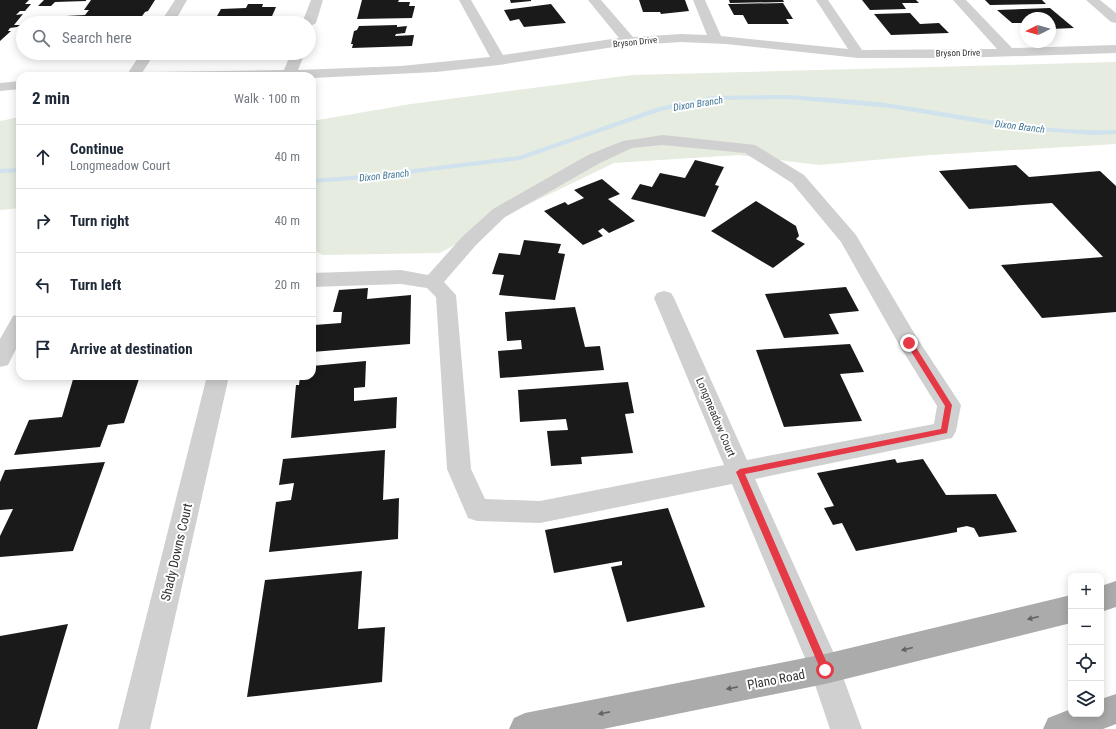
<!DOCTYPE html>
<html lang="en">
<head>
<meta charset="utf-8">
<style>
	body { margin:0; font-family:"Roboto Condensed",sans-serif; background:#f6f6f7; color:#1f2937 }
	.controls { position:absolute; right:12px; bottom:12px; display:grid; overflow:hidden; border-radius:8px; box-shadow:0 2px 10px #0003 }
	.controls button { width:36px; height:36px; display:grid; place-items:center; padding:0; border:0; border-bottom:1px solid #e0e1e3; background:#fff; color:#1f2937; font:20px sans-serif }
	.compass { position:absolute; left:1020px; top:12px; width:36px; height:36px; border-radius:50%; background:#fff; box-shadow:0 2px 10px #0003; rotate:264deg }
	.stop { position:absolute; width:12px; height:12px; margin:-9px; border:3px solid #e63946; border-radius:50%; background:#fff }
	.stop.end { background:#e63946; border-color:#fff; box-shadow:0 1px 4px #0008 }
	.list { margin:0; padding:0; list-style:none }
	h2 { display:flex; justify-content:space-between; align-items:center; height:52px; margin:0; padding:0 16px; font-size:17px }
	h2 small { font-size:13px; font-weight:400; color:#747a83 }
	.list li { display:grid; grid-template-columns:26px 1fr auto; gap:12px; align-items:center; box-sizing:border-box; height:64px; padding:0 16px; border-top:1px solid #e0e1e3 }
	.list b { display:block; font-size:15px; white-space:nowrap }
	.list p { margin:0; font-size:13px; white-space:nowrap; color:#747a83 }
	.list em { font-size:13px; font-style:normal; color:#747a83 }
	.icon { flex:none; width:22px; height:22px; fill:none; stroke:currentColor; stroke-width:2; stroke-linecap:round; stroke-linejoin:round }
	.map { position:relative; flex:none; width:1116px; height:729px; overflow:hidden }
	.search { position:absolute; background:#fff; box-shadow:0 2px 10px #0003; left:16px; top:16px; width:300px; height:44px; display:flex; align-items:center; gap:10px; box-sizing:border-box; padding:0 14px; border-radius:22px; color:#747a83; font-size:15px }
	.panel { position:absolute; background:#fff; box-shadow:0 2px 10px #0003; left:16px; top:72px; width:300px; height:308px; border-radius:12px }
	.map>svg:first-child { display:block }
</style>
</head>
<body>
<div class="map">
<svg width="1116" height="729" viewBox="0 0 1116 729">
	<rect width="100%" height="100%" fill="#fff"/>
	<path fill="#e6ecdf" d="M1116,62V144L930,155L819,165L739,155L614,163L525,206L440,253L323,255L312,250V121L411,104L632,75Z
		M20,117V208L0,210V121Z"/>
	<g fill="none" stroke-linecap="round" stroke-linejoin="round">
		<path fill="#cfe2ee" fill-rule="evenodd" d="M789,95C823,98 858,99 892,104C967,115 1040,133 1116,130V134L1093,135L1016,129L891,108L789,99L713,100L661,111L520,160L366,179L312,183V179L366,175L519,156L659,107L713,96Z
			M20,168V172L0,173V169Z"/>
	</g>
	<path fill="#1a1a1a" d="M0,0H29L25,4H31L25,11H20L16,15L23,14L14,25H20L17,27L10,28L8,31H11L0,41Z
		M44,0H86V1L55,2L51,6H38Z
		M91,0H155L148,11L145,12L137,23H61L66,16L85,15L89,10H84Z
		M362,0H399L398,2H410L409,6H415L412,18L357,19Z
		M510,0H531V1L511,3Z
		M639,0H685L689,11L661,14L660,12H643Z
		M729,0H783L784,2L730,3Z
		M862,0H916L919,3H902L906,9L870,10Z
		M985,0H1042L1046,4L990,5Z
		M783,3L793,19H786L789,24H748L743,15H734L728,4Z
		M248,4H263L262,7H276L269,23H213L221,9L246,8Z
		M551,4L566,23L524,27L519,19L510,21L504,10Z
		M1050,8L1074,28L1050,29V18H1026V23H1012L997,10Z
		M910,13L920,24L939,23L949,33L891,35L874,14Z
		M397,25V27L407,26L405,33L396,34L395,36L414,35L412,46L352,48L353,44H351L354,31L357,30L359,26Z
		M695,160L724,167L715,185L719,186L705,217L631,199L640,184L652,187L660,173L685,178Z
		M1016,165L1029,177L1100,171L1116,186V312L1042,318L1001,265L1103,257L1052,203L969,209L939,171Z
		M602,179L620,194L608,199L635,221L609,233L603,228L598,231L603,236L583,245L544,211L565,202L568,205L584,198L574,190Z
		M756,201L796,226L799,236L796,239L805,244L773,268L711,231Z
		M524,240L561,244L558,253L565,254L555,300L499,295L504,275L492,274L499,253L520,255Z
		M846,287L859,311L829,314L839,334L784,338L765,294Z
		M368,288L367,299L411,295L410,344L312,352L314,325L341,323L342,312H333L339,290Z
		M575,307L585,347L600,346L604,370L500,378L498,351L522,349L521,340L507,341L505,312Z
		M850,344L864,372L840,374L862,421L784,427L756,350Z
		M366,361L365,387L354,388V401L397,397L396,428L291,438L296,385H299L300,376H312V366Z
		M74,376H140L124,423L108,425L100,447L14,455L29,420L62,417Z
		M628,382L634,413L625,414L633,453L581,457L582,464L551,466L547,431L568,430L566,419L520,422L518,390Z
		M385,450L383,500L399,498L398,539L269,552L276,502L291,500L294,483L279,485L283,459Z
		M895,459L897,463L923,459L946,495L996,494L1017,532L979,537L974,528L967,526L957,528V532L856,551L842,523L833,525L824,508L834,506L817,473Z
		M105,462L73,551L0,557V536L13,509L0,510V482L5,470Z
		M668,508L705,607L627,622L611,567L622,565V561L554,573L545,530Z
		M362,571L358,629L385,627L382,682L247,697L265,580Z
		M68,624L37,729H0V636Z"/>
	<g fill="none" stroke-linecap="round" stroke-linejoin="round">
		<path fill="#d0d0d0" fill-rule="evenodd" d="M175,0H187L174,23H160Z
			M311,0H323L316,23L309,27V23H302Z
			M459,0H471L503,55L619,38L588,0H601L633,37L681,34L707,35L693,0H705L721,36L848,49L816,0H828L862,50L997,49L953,0H966L1012,48L1116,45V53L956,58H858L726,44L681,42L620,46L499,65L436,72L312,78V76H148L150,73L155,72L284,70L291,53H305L298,70L401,66L490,57Z
			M1086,0H1100L1116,13V23L1111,22Z
			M141,53H155L140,76H126Z
			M20,81V89L0,91V83Z
			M663,135L755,145L804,175L856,235L917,338L961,405L956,431L952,438L755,479L836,658L862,729H830L810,670L732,484L540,523L477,521L468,518L447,469L436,297L427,288L401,284L312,287V273L401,270L428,275L462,237L493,209L588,155L623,141ZM663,145L745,153L792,183L841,242L901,348L937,406L934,424L747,460L674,298L671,293L664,291L657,293L654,298L724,465L540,501L485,499L471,469L456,295L444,282L476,245L505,217L600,163L632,148Z
			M20,314V341L8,365L0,367V339L13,316Z
			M207,376H229L150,729H118Z"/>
		<path fill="#ababab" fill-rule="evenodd" d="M1116,581V607L1101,612V586Z
			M1071,595V623L825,684L603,729H509L514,718L525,713L825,654Z
			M1116,694V724L1103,729H1043L1048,718L1071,709V714H1101V699Z"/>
	</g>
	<defs><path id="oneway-solid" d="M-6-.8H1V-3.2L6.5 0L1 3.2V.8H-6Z"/></defs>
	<g fill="#636363">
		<use href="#oneway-solid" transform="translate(1033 618) rotate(166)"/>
		<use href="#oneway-solid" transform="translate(907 649) rotate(166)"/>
		<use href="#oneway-solid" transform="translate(732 688) rotate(169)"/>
		<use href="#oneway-solid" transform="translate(604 713) rotate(169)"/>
	</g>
	<path fill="#e63946" d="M907,341H912L952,405L947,433L745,474L830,670L825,674L822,673L736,472L740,469L941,429L945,406L907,345Z"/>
	<g text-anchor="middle" stroke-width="4" stroke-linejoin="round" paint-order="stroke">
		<g font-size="9" fill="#333" stroke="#fff">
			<text transform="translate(635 42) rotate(-6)" y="3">Bryson Drive</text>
			<text transform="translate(958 53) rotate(-1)" y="3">Bryson Drive</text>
		</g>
		<g font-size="10" font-style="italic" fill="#3f7597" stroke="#fff">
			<text transform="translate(698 103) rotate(-9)" y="4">Dixon Branch</text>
			<text transform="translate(1020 126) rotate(7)" y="4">Dixon Branch</text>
			<text transform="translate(384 175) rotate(-6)" y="4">Dixon Branch</text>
		</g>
		<g font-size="11" fill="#333" stroke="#fff">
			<text transform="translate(716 417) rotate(67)" y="4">Longmeadow Court</text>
		</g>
		<g font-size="13" fill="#333" stroke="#fff">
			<text transform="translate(176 552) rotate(-77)" y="5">Shady Downs Court</text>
			<text transform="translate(776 679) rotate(-11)" y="5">Plano Road</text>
		</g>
	</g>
</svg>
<div class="controls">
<button>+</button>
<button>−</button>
<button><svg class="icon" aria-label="locate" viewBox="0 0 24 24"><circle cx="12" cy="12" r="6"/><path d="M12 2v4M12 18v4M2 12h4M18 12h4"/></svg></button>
<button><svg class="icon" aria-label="layers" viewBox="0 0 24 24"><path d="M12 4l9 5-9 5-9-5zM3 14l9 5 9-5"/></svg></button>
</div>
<svg class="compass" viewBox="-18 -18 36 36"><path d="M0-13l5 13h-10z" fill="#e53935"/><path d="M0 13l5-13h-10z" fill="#747a83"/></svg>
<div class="stop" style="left:825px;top:670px"></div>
<div class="stop end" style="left:909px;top:343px"></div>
<div class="search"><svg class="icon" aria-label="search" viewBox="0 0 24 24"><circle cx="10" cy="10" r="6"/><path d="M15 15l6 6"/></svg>Search here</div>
<section class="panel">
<h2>2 min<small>Walk · 100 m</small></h2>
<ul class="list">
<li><svg class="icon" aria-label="ahead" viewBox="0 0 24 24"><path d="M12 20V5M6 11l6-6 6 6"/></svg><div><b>Continue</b><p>Longmeadow Court</p></div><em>40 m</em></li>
<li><svg class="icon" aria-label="right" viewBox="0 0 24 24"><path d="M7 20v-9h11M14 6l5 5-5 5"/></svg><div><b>Turn right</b></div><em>40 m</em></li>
<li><svg class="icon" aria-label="left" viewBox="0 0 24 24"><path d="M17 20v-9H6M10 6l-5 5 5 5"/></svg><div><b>Turn left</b></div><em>20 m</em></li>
<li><svg class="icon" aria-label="arrive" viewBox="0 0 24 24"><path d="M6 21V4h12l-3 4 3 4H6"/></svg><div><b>Arrive at destination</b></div></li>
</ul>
</section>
</div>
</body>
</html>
